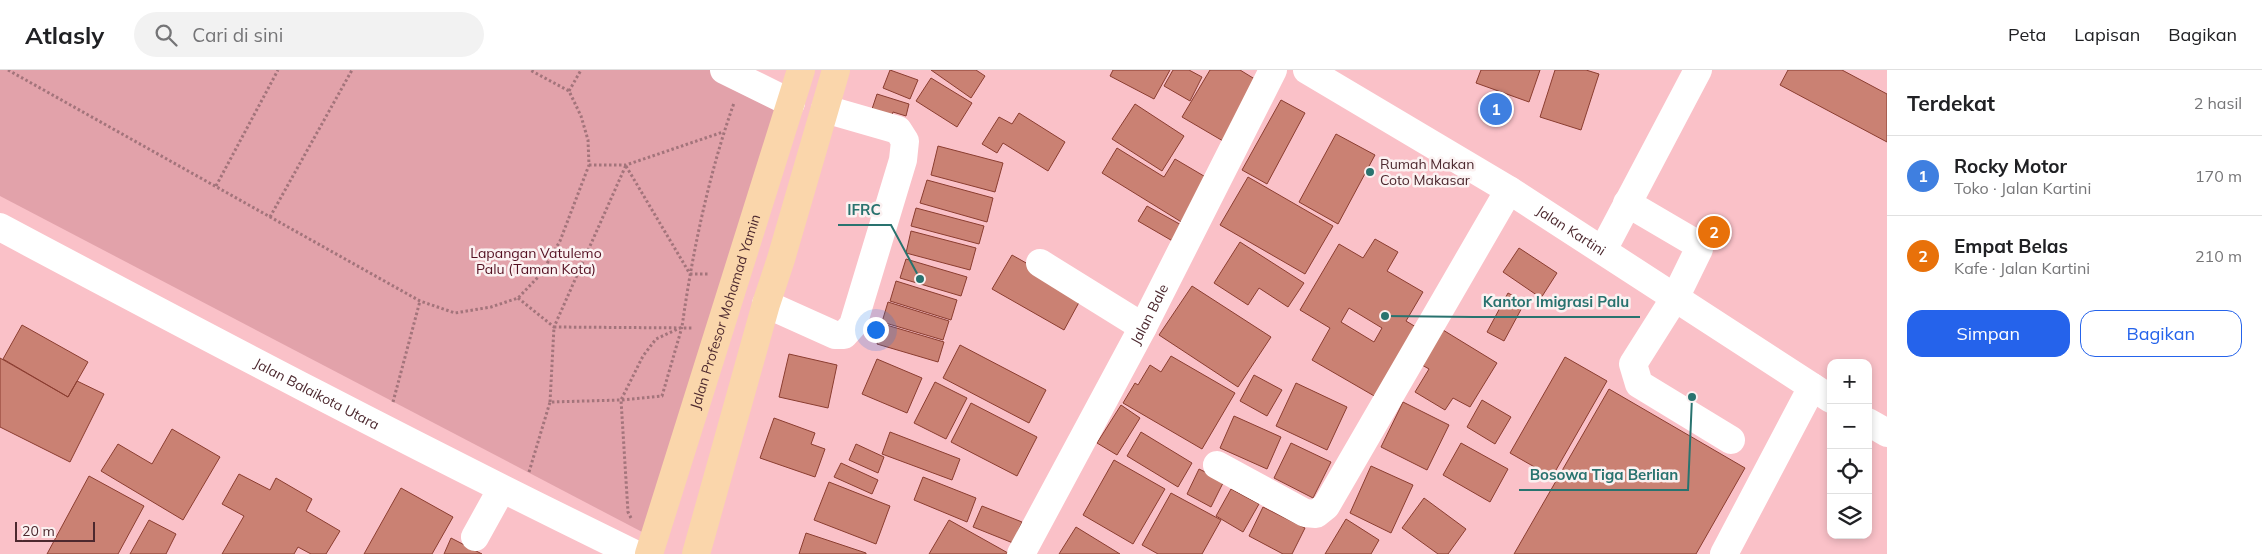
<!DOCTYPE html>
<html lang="id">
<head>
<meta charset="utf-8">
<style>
	body { margin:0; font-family:Mulish,sans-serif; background:#f2f2f2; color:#202124 }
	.controls { position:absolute; right:15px; bottom:15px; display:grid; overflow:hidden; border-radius:10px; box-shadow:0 2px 8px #0003 }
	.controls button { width:45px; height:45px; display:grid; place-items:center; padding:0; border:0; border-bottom:1px solid #e0e0e0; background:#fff; color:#202124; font:25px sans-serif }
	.scale { position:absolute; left:15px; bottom:12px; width:80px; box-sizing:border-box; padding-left:5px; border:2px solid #4c282e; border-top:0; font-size:14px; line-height:18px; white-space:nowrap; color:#4c282e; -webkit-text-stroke:4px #fbf1f1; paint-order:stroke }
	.you { position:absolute; left:875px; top:259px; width:18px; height:18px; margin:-12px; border:4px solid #fff; border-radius:50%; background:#1a73e8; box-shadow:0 0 0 8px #1a73e833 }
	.badge { display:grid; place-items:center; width:32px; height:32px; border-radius:50%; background:#2563eb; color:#fff; font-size:16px; font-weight:700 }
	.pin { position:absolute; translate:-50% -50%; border:2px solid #fff; box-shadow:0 1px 5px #0006 }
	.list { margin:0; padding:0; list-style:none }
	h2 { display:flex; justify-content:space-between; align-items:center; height:65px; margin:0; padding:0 20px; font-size:21px }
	h2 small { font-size:16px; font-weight:400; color:#757577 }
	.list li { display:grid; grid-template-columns:32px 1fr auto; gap:15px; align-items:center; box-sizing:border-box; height:80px; padding:0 20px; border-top:1px solid #e0e0e0 }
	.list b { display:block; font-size:19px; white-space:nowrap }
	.list p { margin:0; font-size:16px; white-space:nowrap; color:#757577 }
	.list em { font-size:16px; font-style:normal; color:#757577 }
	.actions { display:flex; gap:10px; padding:15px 20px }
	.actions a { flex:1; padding:11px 0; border:1px solid #2563eb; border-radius:15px; text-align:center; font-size:18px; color:#2563eb }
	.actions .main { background:#2563eb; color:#fff }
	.icon { flex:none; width:28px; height:28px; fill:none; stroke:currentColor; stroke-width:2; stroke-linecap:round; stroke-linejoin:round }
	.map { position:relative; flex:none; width:1887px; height:484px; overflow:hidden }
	header { display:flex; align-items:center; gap:30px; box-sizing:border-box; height:70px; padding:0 25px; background:#fff; border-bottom:1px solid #e0e0e0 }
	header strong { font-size:24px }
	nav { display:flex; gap:28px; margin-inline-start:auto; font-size:18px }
	.search { width:350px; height:45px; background:#f2f2f2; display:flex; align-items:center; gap:12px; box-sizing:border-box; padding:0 18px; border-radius:28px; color:#757577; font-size:19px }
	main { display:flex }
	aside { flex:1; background:#fff }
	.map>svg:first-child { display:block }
</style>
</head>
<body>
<header>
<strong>Atlasly</strong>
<div class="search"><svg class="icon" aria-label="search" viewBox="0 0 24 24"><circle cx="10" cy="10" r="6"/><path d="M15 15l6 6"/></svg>Cari di sini</div>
<nav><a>Peta</a><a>Lapisan</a><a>Bagikan</a></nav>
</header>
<main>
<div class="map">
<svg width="1887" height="484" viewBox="0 0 1887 484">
	<rect width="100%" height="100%" fill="#fac1c8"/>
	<path fill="#e2a2aa" d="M0,0H741L787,23L646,464L0,126Z"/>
	<path fill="#ca8173" stroke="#8b3d30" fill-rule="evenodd" d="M890,0L918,10L910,29L883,18Z
		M931,0H976L985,6L971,28Z
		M1113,0H1170L1154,29L1110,6Z
		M1173,0H1189L1202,7L1190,31L1164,16Z
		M1210,0H1240L1258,11L1223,71L1182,47Z
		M1481,0H1540L1529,32L1476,13Z
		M1555,0H1586L1599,4L1581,60L1540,47Z
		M1788,0H1842L1887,24V72L1780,15Z
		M931,8L972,33L957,57L916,31Z
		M877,24L909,34L906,46L893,42L890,51L870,45Z
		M1281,30L1305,43L1267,114L1242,100Z
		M1135,34L1184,66L1162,101L1112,69Z
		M1019,43L1065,72L1048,101L1003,73L997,83L982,74L999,47L1012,54Z
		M1336,64L1375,85L1338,154L1299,132Z
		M938,76L1003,93L995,122L931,105Z
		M1117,78L1164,107L1175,89L1209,109L1183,153L1102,103Z
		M1248,107L1333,156L1305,204L1220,155Z
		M927,110L993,128L987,152L920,133Z
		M1147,136L1185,157L1176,173L1138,151Z
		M916,138L984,156L979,174L911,156Z
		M911,161L976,178L970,200L906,183Z
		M1375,169L1398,182L1387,201L1423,222L1406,251L1416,257L1376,327L1312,290L1330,258L1300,240L1339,174L1363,188ZM1349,238L1382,258L1374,272L1341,252Z
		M1240,172L1304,213L1288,237L1259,218L1248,235L1214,213Z
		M1519,178L1557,203L1541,228L1503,202Z
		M1012,185L1083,225L1064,260L992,219Z
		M906,189L967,207L961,226L900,208Z
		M896,211L957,230L951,250L890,231Z
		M1192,216L1271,267L1238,317L1159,265Z
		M1508,223L1525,232L1504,271L1487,262Z
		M888,232L949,251L943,270L882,252Z
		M883,254L944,272L938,292L877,274Z
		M22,255L88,292L68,327L3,289Z
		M1443,260L1497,293L1470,337L1453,328L1445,340L1415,322L1429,299L1422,295Z
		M960,275L1046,320L1029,353L943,308Z
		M789,284L837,295L828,338L779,327Z
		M1171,286L1235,323L1202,379L1123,333L1135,313L1138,315L1150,295L1161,302Z
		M1565,287L1607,311L1552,407L1510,383Z
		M0,288L68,327L77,311L104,324L70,392L0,357Z
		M877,289L922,308L907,343L862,324Z
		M1254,305L1282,320L1267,346L1240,331Z
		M935,312L967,328L946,369L914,353Z
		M1296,313L1347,337L1327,380L1276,356Z
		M1609,319L1745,398L1696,484H1514Z
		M1482,330L1511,347L1495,374L1467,357Z
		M1403,332L1449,355L1427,400L1381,377Z
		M971,333L1037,367L1017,406L951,372Z
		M1121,335L1140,348L1117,385L1097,373Z
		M1234,346L1281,367L1267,399L1220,378Z
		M774,348L815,363L811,374L825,379L815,407L760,388Z
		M172,359L220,387L183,450L101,401L118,374L152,394Z
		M890,362L960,389L952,410L882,384Z
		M1141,362L1192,393L1178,417L1127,386Z
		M1291,373L1331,392L1313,428L1274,408Z
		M1461,373L1508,399L1490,432L1443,405Z
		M856,374L884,387L878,403L849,390Z
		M1114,390L1165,419L1133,474L1083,445Z
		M841,393L878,410L872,424L834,407Z
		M1371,396L1413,415L1391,463L1350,443Z
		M1199,399L1224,411L1211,437L1187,424Z
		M239,404L270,420L276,408L312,429L306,441L340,461L326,484H311L298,477L294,484H222L244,446L222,434Z
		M89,406L144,436L118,484H47Z
		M923,407L976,428L967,452L914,430Z
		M829,412L890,436L876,474L814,450Z
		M401,418L453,447L432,484H364Z
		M1231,419L1259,434L1243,462L1216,446Z
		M1171,423L1221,450L1202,484H1158L1142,475Z
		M1424,428L1466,459L1448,484H1438L1402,458Z
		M982,436L1022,452L1013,473L973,457Z
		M1263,437L1305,458L1292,484H1283L1249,466Z
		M1346,449L1379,470L1371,484H1325Z
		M149,450L176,464L166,484H130Z
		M949,450L1008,483L1007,484H929Z
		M1076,457L1120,484H1059Z
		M806,463L866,483V484H799Z
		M451,468L482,484H444Z"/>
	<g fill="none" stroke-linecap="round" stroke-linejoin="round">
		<path stroke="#a3747b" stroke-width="3" stroke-dasharray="2.5 2.5" stroke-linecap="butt" d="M8,0L420,231L455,243L491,237L518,228L541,204L560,171L589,95L588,70L581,46L569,21L530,0
			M569,21L581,0
			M589,95H626L723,62
			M626,96L690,204
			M216,116L278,0
			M270,147L352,0
			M690,204H709
			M518,228L554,257L626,95
			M393,332L420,231
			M550,332L554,257L693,258
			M529,402L550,332L621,330L643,286L656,269L682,257C692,184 709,103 734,33
			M631,448L628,442L621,330L662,326L682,257"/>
		<g stroke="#fff" stroke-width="28">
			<path d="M724,0L791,33"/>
			<path id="s1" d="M1307,0L1509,120L1831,329"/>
			<path d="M1627,133L1697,174L1699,179L1676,226L1633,294L1639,314L1731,370"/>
			<path id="s2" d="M0,157C210,269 421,380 635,484"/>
			<path d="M1603,180L1698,0"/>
			<path d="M1040,193L1143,257"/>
			<path d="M766,234L835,265H844L853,255L903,90L905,71L898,60L825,39"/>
			<path d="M1868,352L1887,363"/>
			<path d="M1217,395L1305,443L1316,444L1326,436L1509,120"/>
			<path d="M475,467L501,420"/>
			<path id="s3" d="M1021,484L1143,257L1273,0"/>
			<path d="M1724,484L1812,317"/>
		</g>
		<g stroke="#fad6ab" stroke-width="28">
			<path id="s4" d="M649,484L801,0"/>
			<path d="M696,484L766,234L781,189L836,0"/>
		</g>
	</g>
	<circle fill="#29736f" stroke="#fbf1f1" stroke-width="2" cx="1370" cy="102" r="5"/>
	<g text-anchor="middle" stroke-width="5" stroke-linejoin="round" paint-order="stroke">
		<g font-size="14" fill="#4c282e" stroke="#fbf1f1" text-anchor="start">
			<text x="1380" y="99">Rumah Makan<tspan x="1380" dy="16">Coto Makasar</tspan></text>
		</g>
		<g font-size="14" fill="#4c282e" stroke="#fbf1f1">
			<text dy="5" stroke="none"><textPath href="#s1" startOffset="309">Jalan Kartini</textPath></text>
			<text dy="5" stroke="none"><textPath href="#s4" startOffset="254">Jalan Profesor Mohamad Yamin</textPath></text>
			<text dy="5" stroke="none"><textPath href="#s3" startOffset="272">Jalan Bale</textPath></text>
			<text dy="5" stroke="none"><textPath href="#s2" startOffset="358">Jalan Balaikota Utara</textPath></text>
		</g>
		<g font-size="14" fill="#530f20" stroke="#fbf1f1">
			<text x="536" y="188">Lapangan Vatulemo<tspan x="536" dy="16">Palu (Taman Kota)</tspan></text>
		</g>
	</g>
	<path fill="none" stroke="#29736f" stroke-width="2" d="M920 209L891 155H838M1385 246L1473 247H1640M1692 327L1688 420H1519"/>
	<g fill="#29736f" stroke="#fbf1f1" stroke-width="2">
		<circle cx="920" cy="209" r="5"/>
		<circle cx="1385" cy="246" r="5"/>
		<circle cx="1692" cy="327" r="5"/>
	</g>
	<g font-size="15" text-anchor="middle" font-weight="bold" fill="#29736f" stroke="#fbf1f1" stroke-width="5" stroke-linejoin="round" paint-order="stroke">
		<text x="864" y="145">IFRC</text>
		<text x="1556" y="237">Kantor Imigrasi Palu</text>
		<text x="1604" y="410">Bosowa Tiga Berlian</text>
	</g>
</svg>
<div class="controls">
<button>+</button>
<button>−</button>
<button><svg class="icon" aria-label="locate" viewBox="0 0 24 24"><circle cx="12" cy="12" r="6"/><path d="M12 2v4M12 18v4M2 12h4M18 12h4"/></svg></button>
<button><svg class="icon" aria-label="layers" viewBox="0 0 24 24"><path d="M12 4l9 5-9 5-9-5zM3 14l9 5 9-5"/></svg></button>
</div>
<div class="scale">20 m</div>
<div class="you"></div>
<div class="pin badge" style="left:1496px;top:39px;background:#3f7fe0">1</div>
<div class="pin badge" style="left:1714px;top:162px;background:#e8710a">2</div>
</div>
<aside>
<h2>Terdekat<small>2 hasil</small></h2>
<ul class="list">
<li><span class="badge" style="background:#3f7fe0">1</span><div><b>Rocky Motor</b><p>Toko · Jalan Kartini</p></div><em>170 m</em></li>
<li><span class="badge" style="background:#e8710a">2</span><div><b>Empat Belas</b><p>Kafe · Jalan Kartini</p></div><em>210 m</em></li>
</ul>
<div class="actions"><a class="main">Simpan</a><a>Bagikan</a></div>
</aside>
</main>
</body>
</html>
